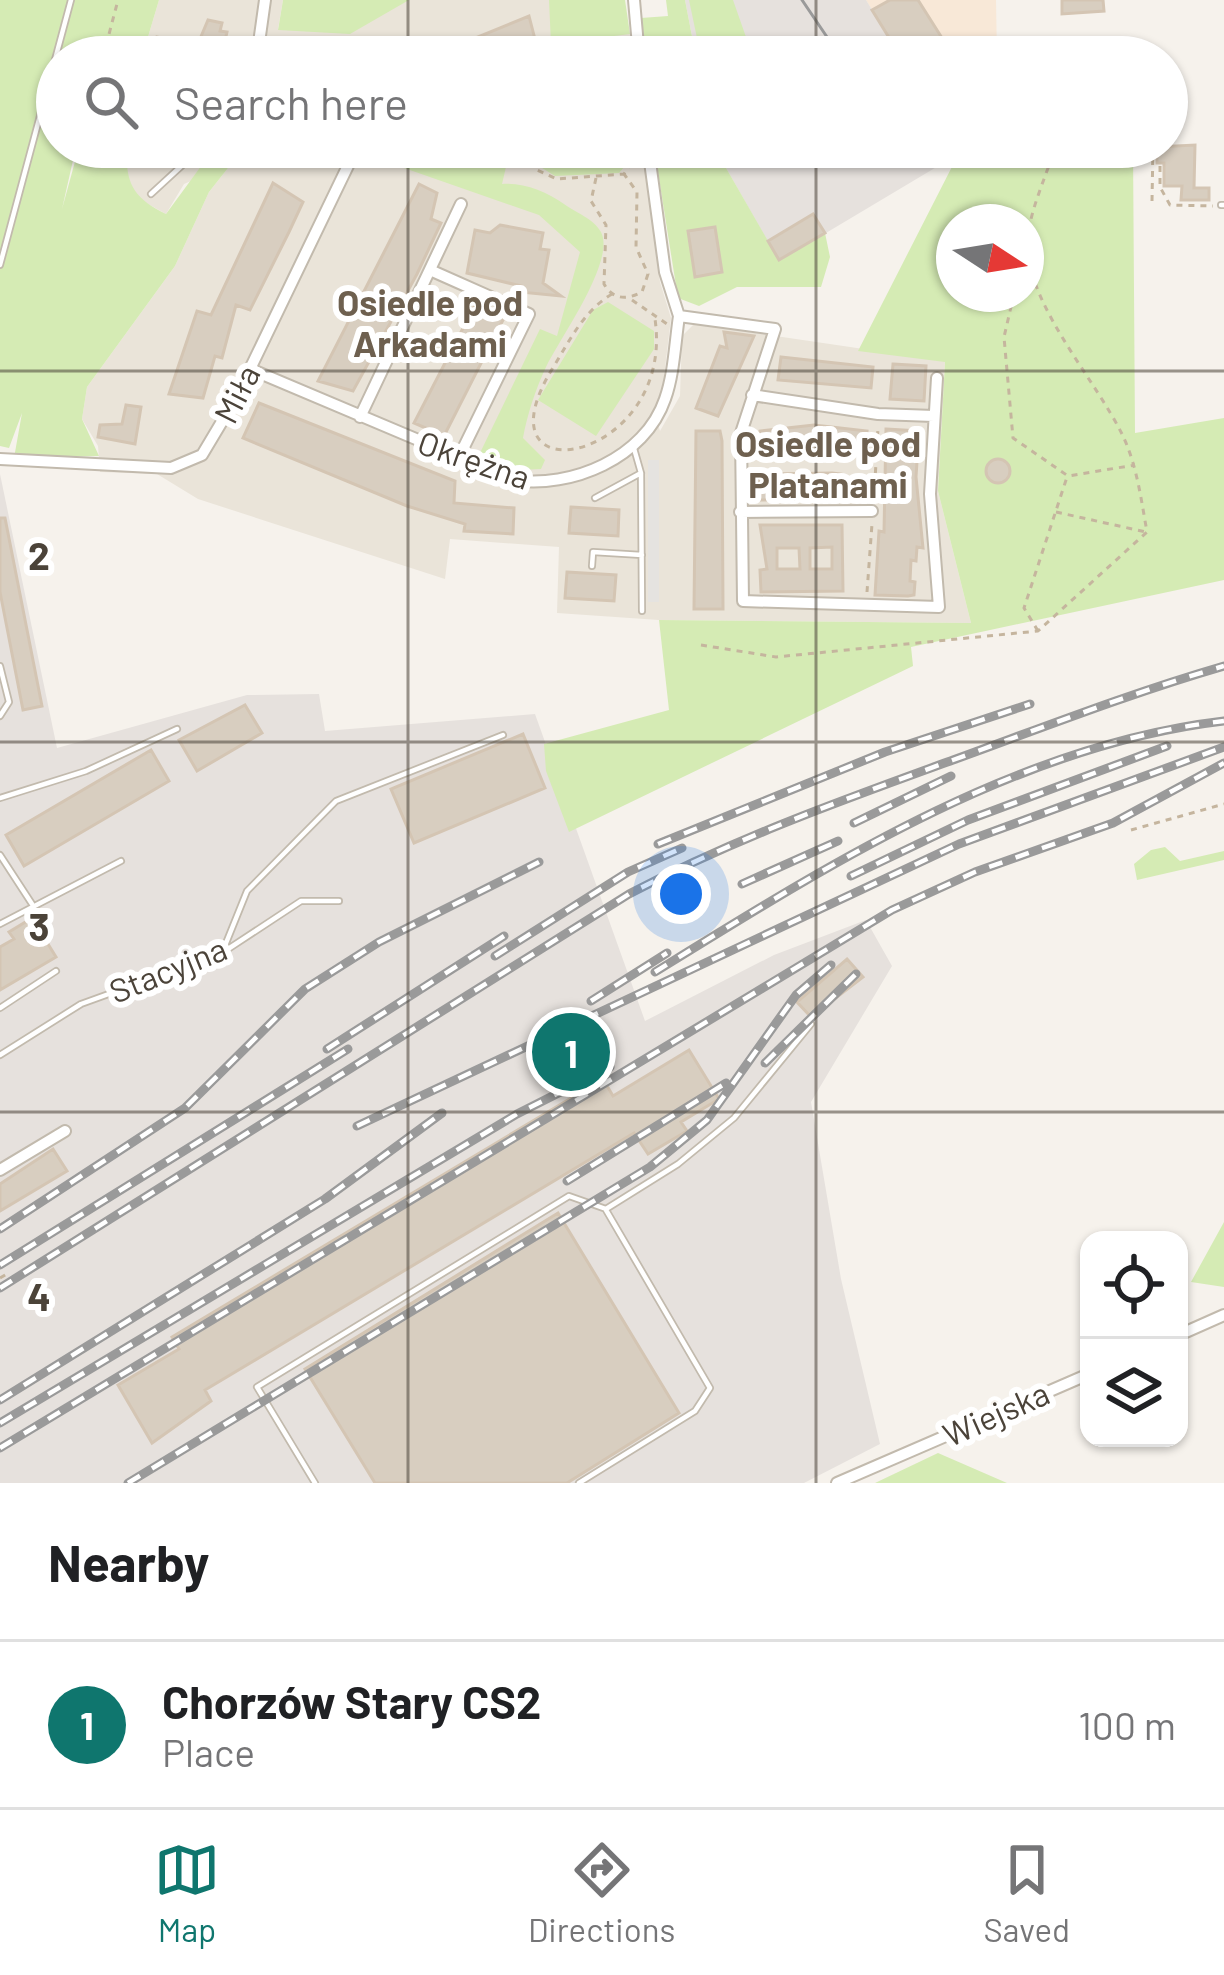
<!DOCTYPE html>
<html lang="en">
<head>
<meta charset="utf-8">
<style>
	body { margin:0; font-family:Barlow,sans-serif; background:#f2f2f2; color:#202124 }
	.controls { position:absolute; right:36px; bottom:36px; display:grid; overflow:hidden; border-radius:24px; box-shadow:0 3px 9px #0004 }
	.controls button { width:108px; height:108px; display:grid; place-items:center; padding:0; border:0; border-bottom:3px solid #e0e0e0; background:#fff; color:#202124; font:60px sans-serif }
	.compass { position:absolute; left:936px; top:204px; width:108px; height:108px; border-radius:50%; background:#fff; box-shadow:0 3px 9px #0004; rotate:102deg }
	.you { position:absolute; left:681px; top:894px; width:42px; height:42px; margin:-30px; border:9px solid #fff; border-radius:50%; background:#1a73e8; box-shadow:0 0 0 18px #1a73e833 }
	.badge { display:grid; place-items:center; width:78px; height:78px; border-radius:50%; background:#0f766e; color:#fff; font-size:39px; font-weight:700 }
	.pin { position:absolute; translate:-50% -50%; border:6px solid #fff; box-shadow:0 3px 12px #0006 }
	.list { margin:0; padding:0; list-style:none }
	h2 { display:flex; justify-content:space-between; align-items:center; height:156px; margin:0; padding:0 48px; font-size:51px }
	h2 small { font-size:39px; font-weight:400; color:#757577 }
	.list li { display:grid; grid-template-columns:78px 1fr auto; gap:36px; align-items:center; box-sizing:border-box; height:168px; padding:0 48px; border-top:3px solid #e0e0e0 }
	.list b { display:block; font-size:45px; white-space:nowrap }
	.list p { margin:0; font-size:39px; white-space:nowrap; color:#757577 }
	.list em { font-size:39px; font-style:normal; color:#757577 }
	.icon { flex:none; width:66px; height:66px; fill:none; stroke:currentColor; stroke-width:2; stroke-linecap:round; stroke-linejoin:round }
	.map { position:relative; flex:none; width:1224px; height:1483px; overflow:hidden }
	.search { position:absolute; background:#fff; box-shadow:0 3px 9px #0004; left:36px; right:36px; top:36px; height:132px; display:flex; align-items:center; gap:30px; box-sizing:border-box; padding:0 42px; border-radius:66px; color:#757577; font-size:45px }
	.sheet { height:324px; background:#fff }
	nav { display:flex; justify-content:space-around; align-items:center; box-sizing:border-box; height:168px; border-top:3px solid #e0e0e0; background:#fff; font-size:33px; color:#757577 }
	nav a { display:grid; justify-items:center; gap:6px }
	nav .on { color:#0f766e }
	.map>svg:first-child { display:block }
</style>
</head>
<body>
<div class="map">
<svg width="1224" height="1483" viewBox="0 0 1224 1483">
	<rect width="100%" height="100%" fill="#f6f2ec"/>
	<path fill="#eae4d9" d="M159,0H283L278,29L409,0H549L609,33L630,34L632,57H142Z
		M127,147H642L660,282L671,318L663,385L654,411L660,431L680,396L682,336L694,324L945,361L938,491L971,623L659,620L557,613L559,547L450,539L445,579L198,499L157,474L100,472L98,446L82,419L87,387L175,266L209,192L232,163L184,184L166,214L139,199L125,177Z"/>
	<path fill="#f8e8d7" d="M866,0H996L997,57H901Z"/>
	<path fill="#e6e1dd" d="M685,0H866L901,57H696Z
		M714,147H956L960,153L779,261Z
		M0,474L57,748L247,695L319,694L325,731L535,714L645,1021L774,955L866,920L892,966L811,1102L841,1279L880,1444L804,1483H0Z"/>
	<path fill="#d5ebb4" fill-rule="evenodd" d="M0,0H159L142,57H57V147H76L62,209L79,147H127C125,183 133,198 166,214L207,158L220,155L232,163L209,192L175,266L87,387L82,419L99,456L14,458L22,413L9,448L0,446Z
		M283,0H409L350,34L278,30Z
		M549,0H625L630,34L551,44Z
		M666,0H685L696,57H645L641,18L668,16Z
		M689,0H733L753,57H701Z
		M368,147H479L506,167L502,184C523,182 547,192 564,204C575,212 594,219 601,232C616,261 560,338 546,367C536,388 527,415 523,438L545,460L541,469L519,470L479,455L540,329L557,336L580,252L539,215L364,154Z
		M543,147H628L630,160L619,173L555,176L539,166Z
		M654,147H714L779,260L825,233L830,257L821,287H737L699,306L678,298Z
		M956,147H1133L1135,433L1224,418V580L911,647L913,666L569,832L546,771L544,744L669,710L659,620L971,623L938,491L945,362L858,351L959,153ZM954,222H1026V294H954Z
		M608,302L654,331V349L596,436L538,400L593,310Z
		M1165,847L1180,861L1224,851V860L1137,880L1134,864L1151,850Z
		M1224,1222V1287L1191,1282Z
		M938,1453L1007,1483H875Z"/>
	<path fill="#e5e3e0" d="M648,460H659V602H648Z"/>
	<path fill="#d8cec0" stroke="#d4c5b3" stroke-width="3" fill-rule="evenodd" d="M890,0H918L954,57H901L872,10Z
		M1062,0H1103L1104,11L1062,14Z
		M529,16L538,51L523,57H429Z
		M208,20L222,23L220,31L227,32L221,57L154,52L157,37L197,46Z
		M1195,145L1194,188H1209V200H1181L1182,186H1164V163H1157V147Z
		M273,183L303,202L289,232L250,310L236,305L222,358L215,356L203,398L169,394L197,311L211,315Z
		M419,184L437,193L431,219L441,223L417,274L353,391L318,381Z
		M813,214L825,233L779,260L768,241Z
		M500,225L543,233L540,249L549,250L543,283L561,296L520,292L521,286L467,273L475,230L490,233Z
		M715,227L722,272L695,277L688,231Z
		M475,305L504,318L444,436L414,423Z
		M724,332L754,336L718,416L696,408L720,346L727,348Z
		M781,357L873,367L871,388L778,380Z
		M893,364L926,366L924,401L890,399Z
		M259,403L455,481L454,503L514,508L513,534L464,531L465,524L407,506L243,438Z
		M126,405L141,407L135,444L98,437L100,425L122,424Z
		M814,425L867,431L864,455L758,448L760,431Z
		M886,429L919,431L916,477L923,548L917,547L916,561L911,560L910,581L915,582L914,595L908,596L875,595L879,531L884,532Z
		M696,431H720L722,441L723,609H694Z
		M986 471a12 12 0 1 1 24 0a12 12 0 1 1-24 0Z
		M832,473L841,474L842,499L760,500V477L766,474Z
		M571,507L619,510L618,536L569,533Z
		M0,518H5L42,706L23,710L0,592Z
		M760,525H842L843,591L761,592L760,570L767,569ZM832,547V569H810V548ZM777,548H799L800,569H777Z
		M567,572L616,575L614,601L565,598Z
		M245,705L262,733L197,771L179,740Z
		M523,734L545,788L414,843L391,789Z
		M151,750L169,781L24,866L6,835Z
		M32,918L56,957L0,990V947L14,939L9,932Z
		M847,959L863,977L811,1017L797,1002Z
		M580,1032L593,1054L562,1071L550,1049Z
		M689,1050L719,1099L681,1122L687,1131L648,1154L634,1133L205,1390L211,1401L152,1443L118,1385L179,1349L172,1337L603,1079L613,1096Z
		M53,1149L67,1171L0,1211V1184Z
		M558,1213L679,1413L567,1483H375L305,1369Z"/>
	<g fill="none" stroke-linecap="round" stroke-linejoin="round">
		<defs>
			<path id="lane" d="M151,194L202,147
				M1221,205H1224
				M0,265L71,0
				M633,445L641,473L642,611
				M595,498L641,473
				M592,566L593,552L642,555
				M0,666L9,702L0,716
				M0,798L86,771L177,729
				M0,855L32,904
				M0,924L121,861
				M222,953L247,891L336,801L503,735
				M0,1008L56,971
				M0,1055L81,1004L222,953L301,901H339
				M315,1483L257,1387L569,1196L606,1209L678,1164L734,1118L811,1024
				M579,1483L695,1411L710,1388L606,1210"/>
			<path id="street" d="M634,0L639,57
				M257,57L265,0
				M278,147H301
				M648,147L665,272L679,316L775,329L741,433L743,601L939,607L930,494L937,378
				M430,270L529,314L458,459
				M250,369L513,480C571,489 645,458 665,399C674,374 675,343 679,316
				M752,395L878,414L934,416
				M360,417L461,204
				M0,459L171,468L202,455L236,398L357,147
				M740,512L872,511
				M0,1170L65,1131
				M1179,1335L1224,1315
				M837,1483L1089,1374"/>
		</defs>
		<use href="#lane" stroke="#c2baad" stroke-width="8"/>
		<use href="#street" stroke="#c2baad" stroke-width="14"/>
		<path stroke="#c5b59e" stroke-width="3" stroke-dasharray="6 6" stroke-linecap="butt" d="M958,54L959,57
			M103,57L118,0
			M575,57L602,49L604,57
			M1167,133H1179
			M539,147L537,170L557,179L624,174L633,160L631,147
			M1160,166V187L1170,205L1213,206
			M596,178L591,201L606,225L604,284C613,300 627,300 642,292L648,274L636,247L637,192L624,174
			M1152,201L1153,147
			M612,294C584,311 571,338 554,366C469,501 676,464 655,319
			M1014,294L1004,337L1013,438L1068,476L1135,465
			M632,300L667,324
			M874,497L878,428
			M1056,512L1146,532
			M867,592L872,524
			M1038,631L1024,608L1067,477
			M701,645L776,657L1038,631L1147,532C1141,499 1137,465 1122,434C1095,380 1035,313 1028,254C1024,220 1046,179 1055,147
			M1131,830L1224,804
			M0,1278L10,1272"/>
		<use href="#lane" stroke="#fff" stroke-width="4.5"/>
		<use href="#street" stroke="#fff" stroke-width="10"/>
		<path stroke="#9a9a9a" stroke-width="3" d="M802,0L827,37"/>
		<defs>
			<path id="rail" d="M854,823L951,776
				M658,844L885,752L1030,704
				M851,876L968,820L1167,746
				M742,884L838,841
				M495,956L628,872L682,848
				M655,972C828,865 1017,745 1224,721
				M591,1001L667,953
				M327,1049L504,936
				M765,1063L856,974
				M357,1126L959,844L1224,747
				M567,1181L726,1083
				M0,1229L185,1108L305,989L379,942L539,862
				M0,1265L348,1049
				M0,1288L629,894C736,838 840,801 953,760C1044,727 1131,693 1224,666
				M0,1400L325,1199L442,1113
				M0,1423L517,1114L610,1067
				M0,1448L892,910L975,872L1113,823L1224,763
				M128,1483L650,1167L707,1120L796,995L831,965"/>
		</defs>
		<use href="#rail" stroke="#9a9a9a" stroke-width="9"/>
		<use href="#rail" stroke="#fff" stroke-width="4.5" stroke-dasharray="14" stroke-linecap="butt"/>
	</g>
	<path fill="none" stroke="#4b4339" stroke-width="3" stroke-opacity="0.55" d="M408,0V57M816,0V57M408,147V1483M816,147V1483M0,371H1224M0,742H1224M0,1112H1224"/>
	<g text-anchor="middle" stroke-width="12" stroke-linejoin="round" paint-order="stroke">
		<g font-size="33" fill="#4b4339" stroke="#fff">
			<text transform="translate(237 394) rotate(-63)" y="12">Miła</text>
			<text transform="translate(474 460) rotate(19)" y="12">Okrężna</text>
			<text transform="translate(168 970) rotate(-22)" y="12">Stacyjna</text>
			<text transform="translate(996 1414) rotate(-24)" y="12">Wiejska</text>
		</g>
		<g font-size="36" font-weight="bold" fill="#6e604f" stroke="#fff">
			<text x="430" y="316">Osiedle pod<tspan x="430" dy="41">Arkadami</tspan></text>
			<text x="828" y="457">Osiedle pod<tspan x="828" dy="41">Platanami</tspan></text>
		</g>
	</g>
	<g font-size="39" text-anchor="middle" font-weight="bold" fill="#4b4339" stroke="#fff" stroke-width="12" stroke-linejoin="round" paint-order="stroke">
		<text x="39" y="570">2</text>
		<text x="39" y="941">3</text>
		<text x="39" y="1311">4</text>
	</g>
</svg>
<div class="controls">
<button><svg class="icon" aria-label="locate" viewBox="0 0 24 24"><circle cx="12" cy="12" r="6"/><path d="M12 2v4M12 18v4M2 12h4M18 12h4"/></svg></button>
<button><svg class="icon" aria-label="layers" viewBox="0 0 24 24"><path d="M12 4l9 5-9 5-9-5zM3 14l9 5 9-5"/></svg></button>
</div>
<svg class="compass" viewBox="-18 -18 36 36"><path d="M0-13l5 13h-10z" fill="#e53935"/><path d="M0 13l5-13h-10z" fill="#757577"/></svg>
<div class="you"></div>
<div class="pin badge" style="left:571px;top:1052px">1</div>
<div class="search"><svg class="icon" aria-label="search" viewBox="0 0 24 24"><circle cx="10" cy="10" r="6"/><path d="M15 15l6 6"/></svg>Search here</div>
</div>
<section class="sheet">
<h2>Nearby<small></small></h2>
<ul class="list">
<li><span class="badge">1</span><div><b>Chorzów Stary CS2</b><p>Place</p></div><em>100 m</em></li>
</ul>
</section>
<nav>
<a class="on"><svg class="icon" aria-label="map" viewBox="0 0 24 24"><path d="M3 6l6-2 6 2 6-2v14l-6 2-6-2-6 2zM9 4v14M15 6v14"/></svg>Map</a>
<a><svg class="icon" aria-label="directions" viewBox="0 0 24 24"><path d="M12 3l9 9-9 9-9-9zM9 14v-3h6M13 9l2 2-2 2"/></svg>Directions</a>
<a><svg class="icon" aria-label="saved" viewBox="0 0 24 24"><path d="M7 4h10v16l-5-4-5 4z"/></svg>Saved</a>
</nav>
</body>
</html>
